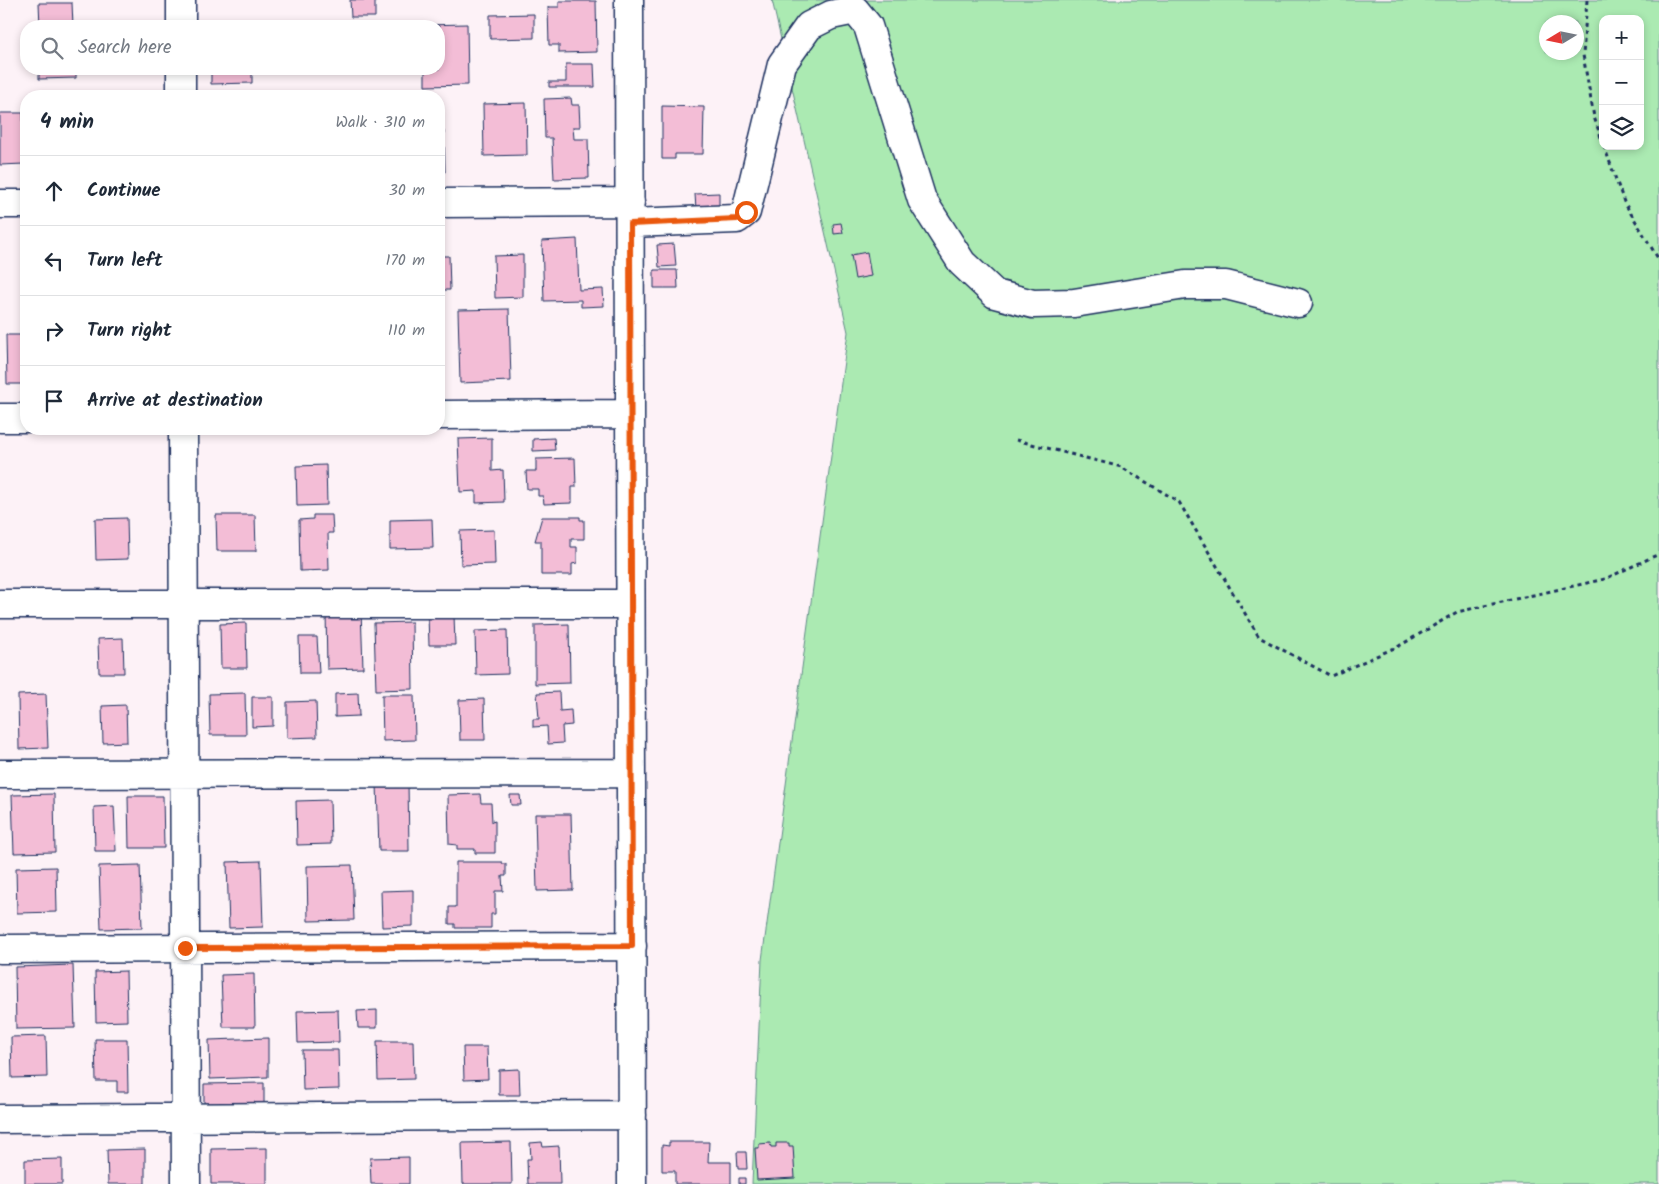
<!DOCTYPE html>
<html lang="en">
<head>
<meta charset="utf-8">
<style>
	body { margin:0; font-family:Kalam,sans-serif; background:#f2f2f3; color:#1f2937 }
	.controls { position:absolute; right:15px; top:15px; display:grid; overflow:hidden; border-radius:10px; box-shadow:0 2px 8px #0003 }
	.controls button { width:45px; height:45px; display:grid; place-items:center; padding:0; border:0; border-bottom:1px solid #e0e1e3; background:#fff; color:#1f2937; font:25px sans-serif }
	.compass { position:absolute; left:1539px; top:15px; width:45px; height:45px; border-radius:50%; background:#fff; box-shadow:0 2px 8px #0003; rotate:260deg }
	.stop { position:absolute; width:15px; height:15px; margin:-11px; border:4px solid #ea580c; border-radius:50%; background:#fff }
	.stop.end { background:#ea580c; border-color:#fff; box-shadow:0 1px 5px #0008 }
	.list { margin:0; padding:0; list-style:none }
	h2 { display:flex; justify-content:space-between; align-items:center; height:65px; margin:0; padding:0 20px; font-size:21px }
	h2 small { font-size:16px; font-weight:400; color:#747a83 }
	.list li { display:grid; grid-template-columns:32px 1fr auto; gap:15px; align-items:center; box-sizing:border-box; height:70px; padding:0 20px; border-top:1px solid #e0e1e3 }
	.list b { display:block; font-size:19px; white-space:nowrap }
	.list em { font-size:16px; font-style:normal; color:#747a83 }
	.icon { flex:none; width:28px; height:28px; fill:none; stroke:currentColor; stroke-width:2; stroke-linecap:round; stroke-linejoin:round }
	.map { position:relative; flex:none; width:1659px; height:1184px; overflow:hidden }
	.search { position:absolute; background:#fff; box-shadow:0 2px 8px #0003; left:20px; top:20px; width:425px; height:55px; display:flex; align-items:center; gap:12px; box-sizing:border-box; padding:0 18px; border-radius:20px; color:#747a83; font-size:19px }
	.panel { position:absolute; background:#fff; box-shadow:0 2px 8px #0003; left:20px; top:90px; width:425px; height:345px; border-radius:20px }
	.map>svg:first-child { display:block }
</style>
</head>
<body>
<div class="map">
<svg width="1659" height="1184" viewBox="0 0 1659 1184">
	<rect width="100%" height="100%" fill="#fdf2f7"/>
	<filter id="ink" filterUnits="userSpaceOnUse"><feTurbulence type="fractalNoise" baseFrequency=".02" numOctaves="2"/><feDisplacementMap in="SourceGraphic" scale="10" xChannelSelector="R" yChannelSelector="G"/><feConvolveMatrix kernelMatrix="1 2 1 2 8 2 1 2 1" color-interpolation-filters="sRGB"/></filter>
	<g filter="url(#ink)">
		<path fill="#abeab2" stroke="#638c88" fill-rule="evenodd" d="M772,0H1659V1184H752L762,960L848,332ZM1603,19H1640V146H1603ZM1546,22H1576V52H1546Z"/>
		<path fill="#f3bdd6" stroke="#1b2f5e" d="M350,0H375V17H351Z
			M559,1H596L597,52L559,53V45H549L548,7H559Z
			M39,3H72L73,26H40Z
			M534,14V38L490,39V15Z
			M149,23V26H112V24Z
			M467,24L468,85L425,86V69H439V26L424,25Z
			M210,25H251V26H210Z
			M388,25V26H353Z
			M566,64H594L595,87H549V82H566Z
			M39,69H76V78L39,79Z
			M211,69H252V83L211,84Z
			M279,69H321V70L279,71Z
			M285,93H311V96H285Z
			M571,98L572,105H579L580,127H573L574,139H588L589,178L554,179L552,138H545L544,99Z
			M526,103L527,155L484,156L483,104Z
			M662,106L704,107L703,154H675V159H662Z
			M0,113H23L24,164L0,165Z
			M439,131H444L445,172H439Z
			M719,193V208L696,209L695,194Z
			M841,223L843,233L834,234L833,224Z
			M577,239L579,290L603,289L604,306L581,307V300L544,301L542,241Z
			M674,244L676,266L659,267L657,245Z
			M867,252L871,276L855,279L851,255Z
			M523,255V297L495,298L494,256Z
			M439,256H449L450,290H439Z
			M654,270H677L678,288H654Z
			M509,309L511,381L460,383L458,310Z
			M6,335H26V384H7Z
			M492,438V471L503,470L504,502L476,503V491L460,492L458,439Z
			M554,438L555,450L533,451V439Z
			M575,458L576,487H572V503L544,504L543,496H538V489H527L526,471H536V459Z
			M326,465L327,505L297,506L296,466Z
			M216,515H255L256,551H217Z
			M313,515H332L333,533H328L329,570L300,571L299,520L313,519Z
			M542,517H580V520H584V539H571V547H577V563L572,564V575H541V541H535Z
			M127,518L128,559L96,560L95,519Z
			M432,519L433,548L390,549V520Z
			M494,530L495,564L461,565L460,531Z
			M361,610L363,668L327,669L326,611Z
			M428,615H454L455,645H429Z
			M412,622L413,689L376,690L374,623Z
			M246,623L247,668H221L220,624Z
			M569,624L570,683L535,684V625Z
			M507,630L508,674L476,675L475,631Z
			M299,637H317L319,673H300Z
			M123,638L124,673H99L98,639Z
			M559,692L560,711L571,710L572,725L562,726L563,743L548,744L547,726L533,727V719H539L537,693Z
			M245,693L246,735H210L209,694Z
			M358,693L359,716L335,717V694Z
			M46,694L48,748L19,749L18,695Z
			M382,695H414L415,740L383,741Z
			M252,697H273V726L252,727Z
			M484,699L485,740H460L459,700Z
			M316,701L317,737L287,738V702Z
			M126,705L127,742L103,743L102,706Z
			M408,782L409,851H379L377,783Z
			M54,794L55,852L14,853L12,795Z
			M480,794L481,803H491L492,822L495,821V853H475V849H457V845L449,844L448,795Z
			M510,795H520L521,805H511Z
			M128,796H163L164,848H129Z
			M330,800L331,844L297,845L296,801Z
			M114,806L116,851H95L94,807Z
			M535,814H571L573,890L537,891Z
			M261,861L263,927L229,928L227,862Z
			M456,862H502L503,864H506V876H502L503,891H495V914H491V928H455V924H449V907H456Z
			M140,865L142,928L101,929L99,866Z
			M352,865L354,920L308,921L307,866Z
			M56,867L57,912L17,913L16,868Z
			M413,890V926L382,927L381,891Z
			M73,965L75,1028L16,1029L15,967Z
			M126,971L127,1021L96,1022L95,972Z
			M254,974L255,1027H223L221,975Z
			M338,1010L339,1042L298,1043L297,1011Z
			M377,1010V1028H358L357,1011Z
			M46,1036L47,1077L12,1078L11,1037Z
			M268,1038V1077L210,1079L209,1040Z
			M95,1039H127L128,1092H117V1081H96Z
			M377,1041H413L414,1079L378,1080Z
			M463,1047H487L488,1079L464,1080Z
			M302,1050H338L339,1089L303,1090Z
			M519,1069L520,1095H499V1070Z
			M264,1083V1106L204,1108V1084Z
			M511,1142L512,1184H463L462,1143Z
			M542,1142L543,1147L559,1146L560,1184H528L527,1159H531L530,1143Z
			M669,1142H709L708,1162H731V1184H675V1171H662V1145L669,1146Z
			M770,1143L771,1147H776V1143H789V1146H793L795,1178L757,1180L755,1148H759V1144Z
			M267,1148V1184H211V1149Z
			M145,1149V1184H108L107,1150Z
			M737,1152H746L747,1169H738Z
			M409,1157V1184H371L370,1158Z
			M62,1159V1184H25V1160Z
			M739,1178H745V1184H739Z"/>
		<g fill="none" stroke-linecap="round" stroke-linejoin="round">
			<defs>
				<path id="minor" d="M181,0V26
					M629,0L632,1184
					M181,69V96
					M439,203L630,202
					M0,204H26
					M630,223L737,219L746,212L782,64L809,26L831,15L855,10L868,26L922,200L962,263L995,294L1033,304L1074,303L1185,285H1226L1298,303
					M439,415L630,414
					M0,418H26
					M183,429L186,1184
					M0,604H630
					M0,774L631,773
					M0,949L632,946
					M0,1119L632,1115"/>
			</defs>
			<use href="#minor" stroke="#1b2f5e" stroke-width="31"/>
			<path stroke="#1b2f5e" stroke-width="3" stroke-dasharray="4 4" stroke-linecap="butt" d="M1587,0L1583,55L1594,117L1603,143
				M1604,146L1624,202L1659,260
				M1016,440L1121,467L1179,502L1259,637L1331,676L1399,646L1457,612L1605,579L1659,554"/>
			<use href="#minor" stroke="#fff" stroke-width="28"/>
		</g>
	</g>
	<g fill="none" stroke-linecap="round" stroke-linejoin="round" filter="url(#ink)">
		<path stroke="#ea580c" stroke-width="6" d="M185,948L632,946L630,224L737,219L746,212"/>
	</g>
</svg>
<div class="controls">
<button>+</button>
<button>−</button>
<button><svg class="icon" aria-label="layers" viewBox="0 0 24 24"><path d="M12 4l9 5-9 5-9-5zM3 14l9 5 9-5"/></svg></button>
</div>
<svg class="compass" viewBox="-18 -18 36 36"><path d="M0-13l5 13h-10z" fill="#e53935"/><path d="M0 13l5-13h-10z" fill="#747a83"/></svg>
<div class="stop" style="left:746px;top:212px"></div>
<div class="stop end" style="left:185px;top:948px"></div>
<div class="search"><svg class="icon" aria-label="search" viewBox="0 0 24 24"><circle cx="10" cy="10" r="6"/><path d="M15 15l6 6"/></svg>Search here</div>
<section class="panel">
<h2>4 min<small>Walk · 310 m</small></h2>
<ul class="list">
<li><svg class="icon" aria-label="ahead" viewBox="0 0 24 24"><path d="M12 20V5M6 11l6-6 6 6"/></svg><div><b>Continue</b></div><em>30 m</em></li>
<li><svg class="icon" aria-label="left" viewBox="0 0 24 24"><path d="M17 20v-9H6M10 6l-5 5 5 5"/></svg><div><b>Turn left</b></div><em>170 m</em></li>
<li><svg class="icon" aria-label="right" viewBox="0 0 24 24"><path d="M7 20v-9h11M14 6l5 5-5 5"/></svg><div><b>Turn right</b></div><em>110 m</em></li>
<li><svg class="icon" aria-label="arrive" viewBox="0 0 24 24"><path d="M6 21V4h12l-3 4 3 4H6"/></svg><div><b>Arrive at destination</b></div></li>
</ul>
</section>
</div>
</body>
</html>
